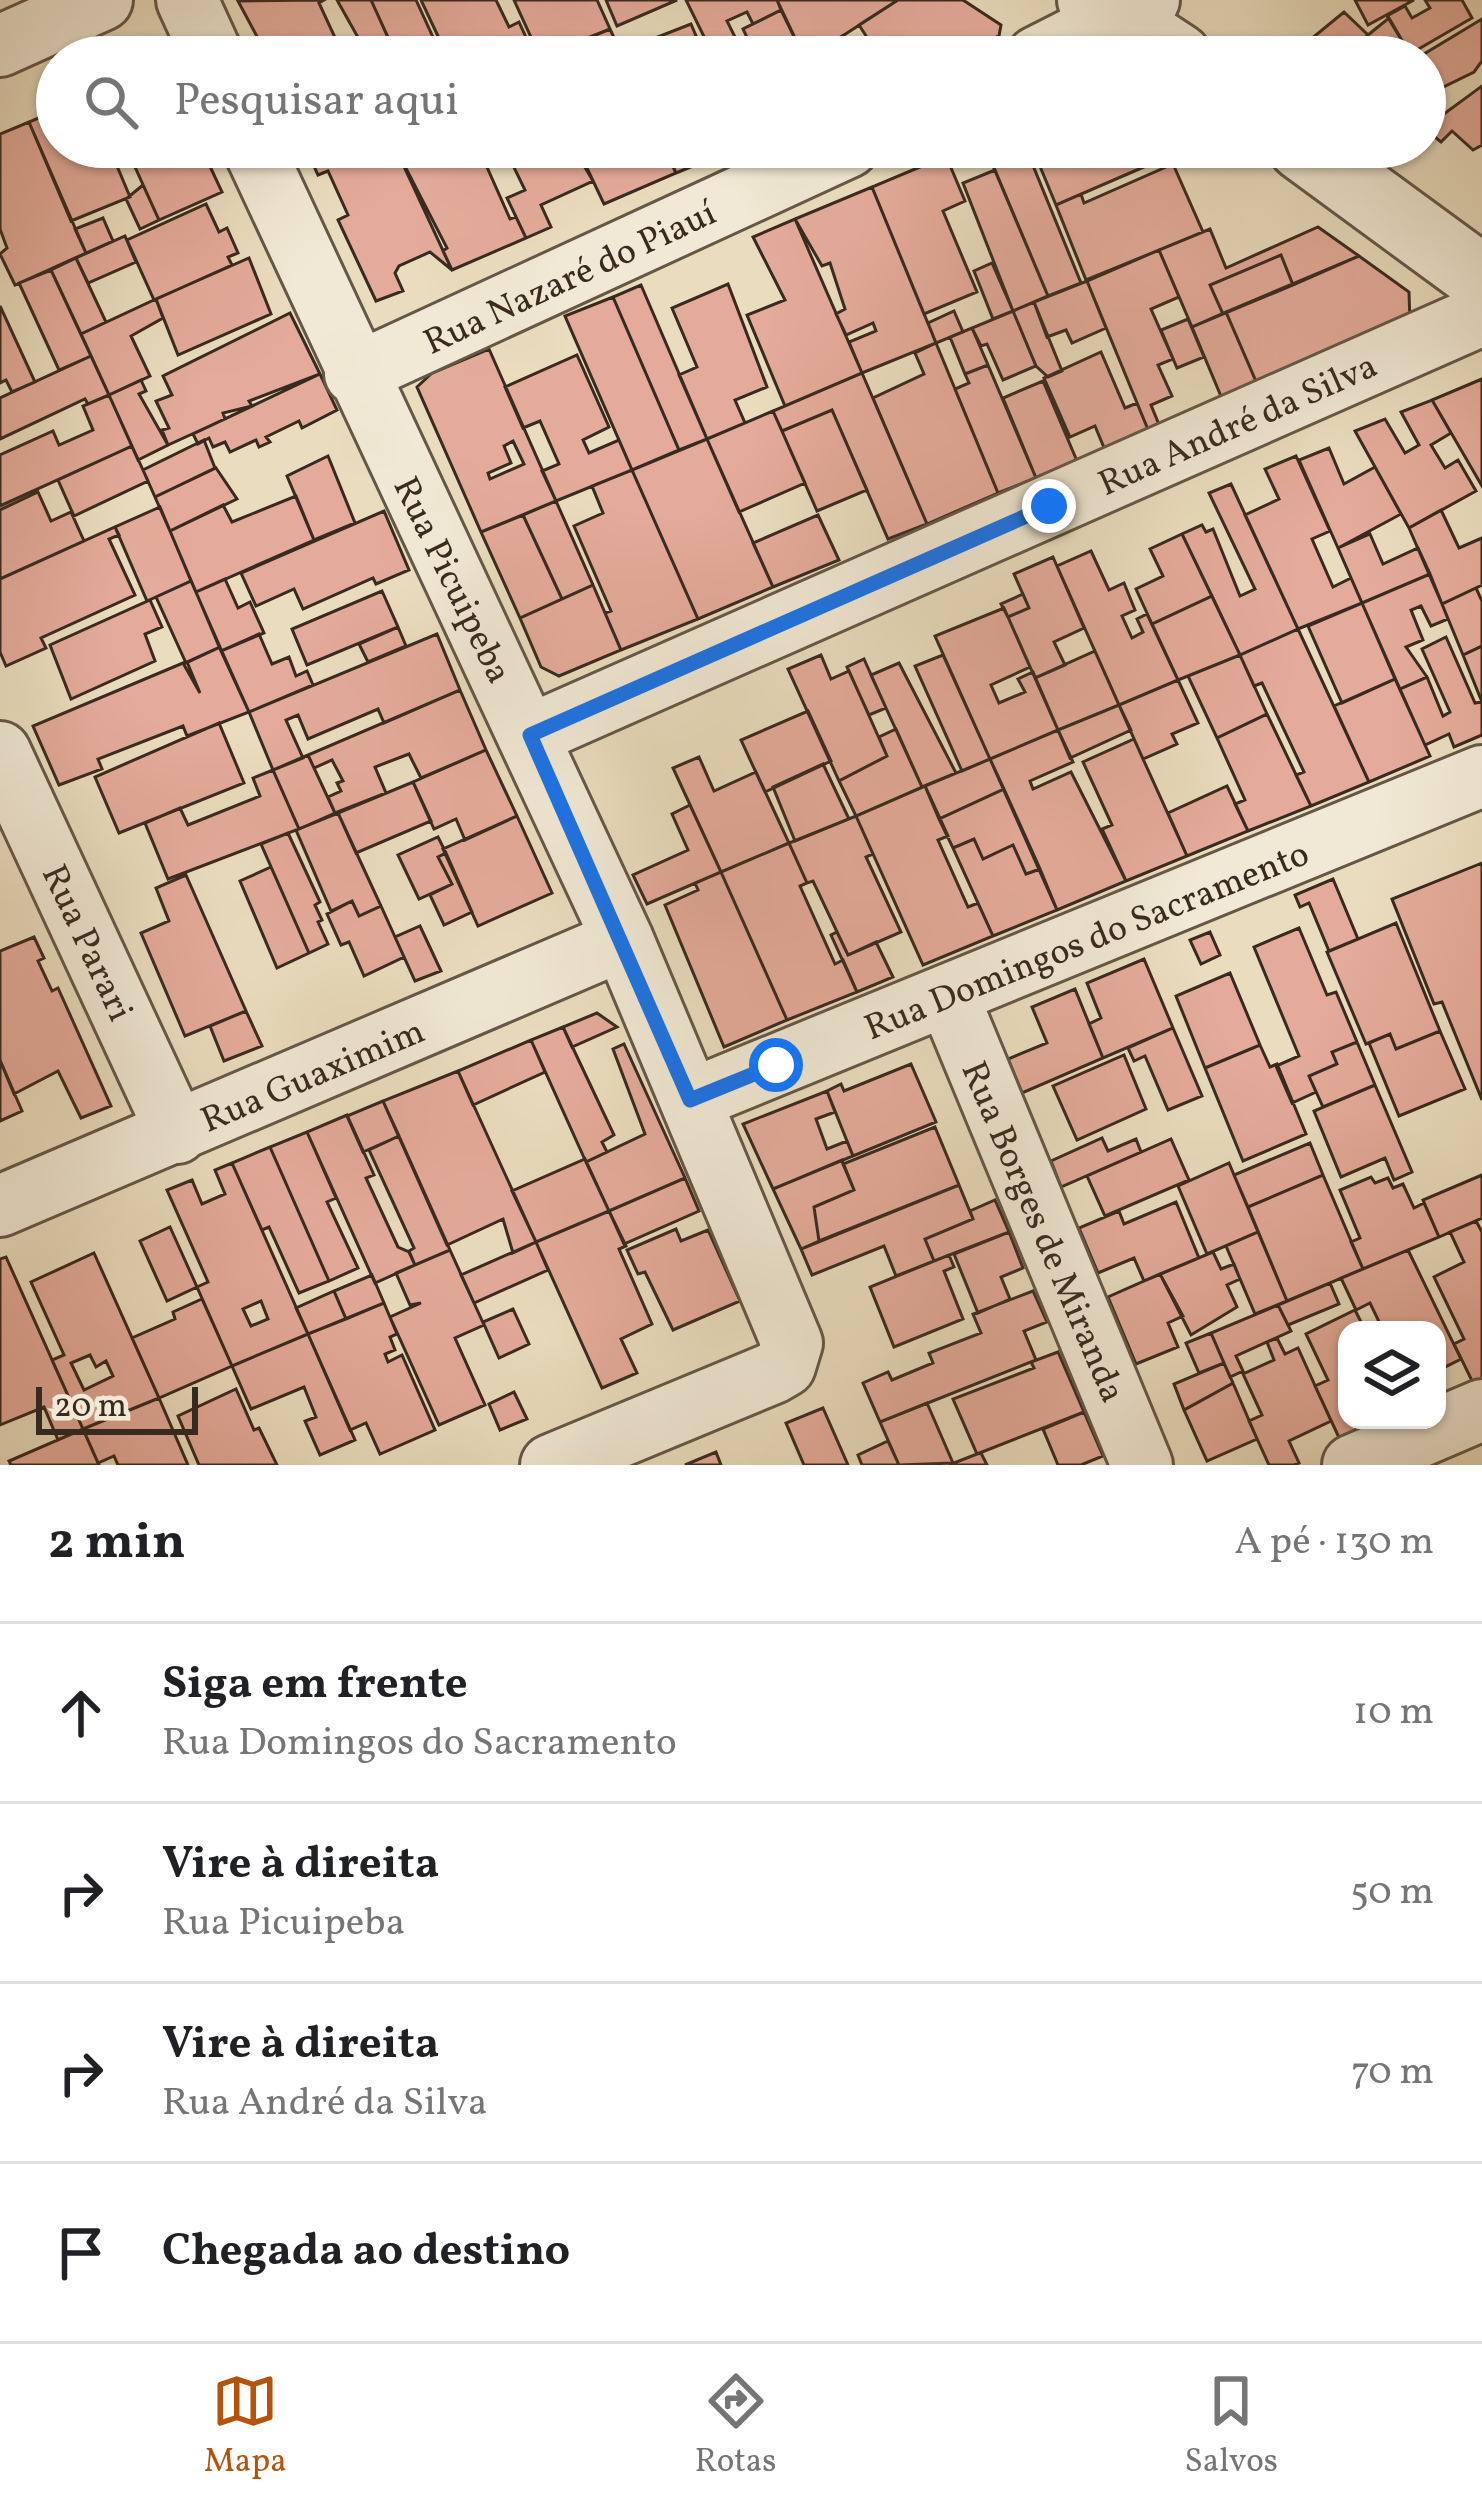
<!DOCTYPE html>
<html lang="pt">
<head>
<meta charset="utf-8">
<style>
	body { margin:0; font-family:Vollkorn,serif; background:#f2f2f2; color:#202124 }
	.controls { position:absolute; right:36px; bottom:36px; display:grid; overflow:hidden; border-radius:24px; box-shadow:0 3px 9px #0004 }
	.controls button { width:108px; height:108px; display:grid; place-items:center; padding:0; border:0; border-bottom:3px solid #e0e0e0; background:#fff; color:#202124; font:60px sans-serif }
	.scale { position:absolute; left:36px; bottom:30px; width:162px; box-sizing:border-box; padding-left:12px; border:6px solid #392a1f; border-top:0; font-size:33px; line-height:42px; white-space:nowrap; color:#392a1f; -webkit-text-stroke:9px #f1e9d5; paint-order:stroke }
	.stop { position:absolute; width:36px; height:36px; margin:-27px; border:9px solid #1a73e8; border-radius:50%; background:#fff }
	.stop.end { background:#1a73e8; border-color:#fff; box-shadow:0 3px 12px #0008 }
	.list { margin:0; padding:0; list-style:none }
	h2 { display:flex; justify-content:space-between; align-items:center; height:156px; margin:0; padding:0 48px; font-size:51px }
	h2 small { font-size:39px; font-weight:400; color:#757577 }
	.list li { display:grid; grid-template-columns:78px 1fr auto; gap:36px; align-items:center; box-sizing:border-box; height:180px; padding:0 48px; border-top:3px solid #e0e0e0 }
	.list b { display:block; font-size:45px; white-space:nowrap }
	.list p { margin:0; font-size:39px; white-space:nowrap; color:#757577 }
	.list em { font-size:39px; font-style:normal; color:#757577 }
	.icon { flex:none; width:66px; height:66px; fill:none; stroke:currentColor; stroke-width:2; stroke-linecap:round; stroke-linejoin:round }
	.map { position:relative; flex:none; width:1482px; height:1465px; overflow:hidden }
	.search { position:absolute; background:#fff; box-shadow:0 3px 9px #0004; left:36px; right:36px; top:36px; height:132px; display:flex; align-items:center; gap:30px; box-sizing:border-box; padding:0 42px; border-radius:66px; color:#757577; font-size:45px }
	.sheet { height:876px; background:#fff }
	nav { display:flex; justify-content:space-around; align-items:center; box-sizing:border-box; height:168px; border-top:3px solid #e0e0e0; background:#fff; font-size:33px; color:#757577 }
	nav a { display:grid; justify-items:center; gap:6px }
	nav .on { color:#b45309 }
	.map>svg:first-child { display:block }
</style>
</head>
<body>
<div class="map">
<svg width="1482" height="1465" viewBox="0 0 1482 1465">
	<rect width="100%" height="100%" fill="#eaddbe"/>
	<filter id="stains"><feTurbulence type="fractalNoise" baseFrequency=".00167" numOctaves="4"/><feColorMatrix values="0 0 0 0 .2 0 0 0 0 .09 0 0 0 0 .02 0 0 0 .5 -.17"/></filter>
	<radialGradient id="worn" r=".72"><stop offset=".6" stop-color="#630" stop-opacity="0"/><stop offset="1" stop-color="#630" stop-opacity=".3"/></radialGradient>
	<path fill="#e4ab9a" stroke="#392a1f" stroke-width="3" fill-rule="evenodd" d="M324,0L319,3L344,57H268L238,1Z
		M337,0H371L394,51L369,57Z
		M371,0H416L442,57H397Z
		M421,0H496L509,27L519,22L535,57H442L444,49Z
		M514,0H597L610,29L540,57Z
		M606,0H677L617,26Z
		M686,0H777L781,10L753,24L747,12L727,21L739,45L714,57Z
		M777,0H898L810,57H804Z
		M898,0H963L1001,25L999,36L949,57H810L842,36L854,53L870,42L859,25Z
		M1355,0H1414L1368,25Z
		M1425,0H1462L1472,18L1410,54L1387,16L1405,6L1412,18L1430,8Z
		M781,10L804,57H756L743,29Z
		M1344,12L1368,35L1341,57H1323L1305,44Z
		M1389,18L1410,54L1341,57L1368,35Z
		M1482,19V61L1474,72L1431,93L1425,83V57H1419Z
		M691,24L705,57H631L627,49Z
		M610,29L622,55L616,57H543Z
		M1482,86V145L1473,150L1452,131L1441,142L1425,129V109L1436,103L1444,114Z
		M57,110V147H109L130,197L71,221L29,122Z
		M29,122L86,253L15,285L0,254L7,248L0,229V134Z
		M126,147H201L222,192L159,220Z
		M321,147H395L452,270L430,252L399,266L395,273L403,291L376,301L338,220L348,215L328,171L318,175L308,153Z
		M395,147H478L510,219L516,217L526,238L452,270L443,251L447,248Z
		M504,147H573L593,181L541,205L551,227L526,238L507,198L525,190Z
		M577,147H664L676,173L604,204Z
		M664,147H739L676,173Z
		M985,147H1032L1037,160L1032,163L1081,283L1048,296Z
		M1032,147H1190L1056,205Z
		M946,156L965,201L943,211L977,292L924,314L872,187Z
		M1173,164L1203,232L1086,280L1056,205L1081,194L1084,203Z
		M995,170L1048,296L1013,311L963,183Z
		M143,185L159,220L140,229L126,199Z
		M872,187L936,343L862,373L849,342L876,331L873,323L846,335L836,314L845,309L830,263L822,266L795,219Z
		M206,204L219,232L227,228L238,253L228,257L232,265L154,300L127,240Z
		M103,218L113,241L86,253L75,229Z
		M795,219L862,373L785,406L747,315L785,300L753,237Z
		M1318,227L1359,256L1293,285L1281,255L1210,285L1223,314L1192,327L1159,250L1210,229L1226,268Z
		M125,236L136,262L88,283L76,258Z
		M1159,250L1179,297L1151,309L1173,359L1158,365L1172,396L1151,405L1160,427L1149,432L1087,281Z
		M1281,255L1293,285L1223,314L1210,285Z
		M1359,256L1409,292L1410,323L1258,386L1226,312Z
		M76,258L106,322L81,334L51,270Z
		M249,258L271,314L178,355L156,299Z
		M992,263L1013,311L993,319L974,271Z
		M51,270L91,356L59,370L19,283Z
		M1087,281L1106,328L1072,343L1066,330L1047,337L1034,302Z
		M728,284L767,387L735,400L745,423L707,439L679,375L697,367L672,308Z
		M641,285L707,439L679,450L613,297Z
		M613,297L679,450L632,470L565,316Z
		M156,299L163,318L131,336L150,376L109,395L81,334Z
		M1034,302L1062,371L1048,377L1036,366L1013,311Z
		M0,306L35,382L12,392L6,380L0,383Z
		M954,311L963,332L936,343L928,323Z
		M1013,311L1036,366L1003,380L987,344L981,346L972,328Z
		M1226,312L1258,386L1223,401L1192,327Z
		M290,313L320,374L249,401L252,406L223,413L225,419L168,445L162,430L169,428L156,401L172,395L163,376Z
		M1188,319L1204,357L1177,368L1161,330Z
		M972,328L988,365L965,374L950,337Z
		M936,343L998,493L927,524L873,398L924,374L915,353Z
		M489,349L556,501L481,532L417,387L432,373ZM513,441L524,464L490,479L488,473L511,463L504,446Z
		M1101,352L1125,408L1137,403L1149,432L1105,450L1095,426L1070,437L1044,378Z
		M577,355L609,427L583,440L589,453L619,440L632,470L556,501L542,471L559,464L540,421L523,428L505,387Z
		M91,356L109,395L88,404L85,399L0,439V398Z
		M988,365L1036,478L998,493L955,389L969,383L965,374Z
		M862,373L927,524L888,539L832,410L782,431L773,411Z
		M320,374L337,410L302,428L299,421L266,437L270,442L259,447L256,440L230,452L225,442L213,447L209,438L198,444L193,434Z
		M1482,379V486L1432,400Z
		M141,380L146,391L139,394L168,445L138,460L109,395Z
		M1043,381L1077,461L1036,478L1003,398Z
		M109,395L132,446L0,506V455L53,431L59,445L93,430L83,406Z
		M1432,400L1451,433L1431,445L1445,468L1458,460L1476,491L1409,528L1355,431L1385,419L1405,453L1419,445L1401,412Z
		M832,410L867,490L817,511L782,431Z
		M773,411L805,483L739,512L707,439Z
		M707,439L773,587L698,619L632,470Z
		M204,440L215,468L155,497L143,470Z
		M132,446L148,481L74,516L58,480Z
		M1329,448L1344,484L1375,467L1401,514L1338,548L1299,460Z
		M328,456L355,523L314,540L287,476Z
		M1296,456L1330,531L1312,539L1333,587L1351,578L1362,603L1298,629L1245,515L1279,499L1265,469Z
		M216,468L237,499L170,531L155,497Z
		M632,470L698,619L621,650L605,613L611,611L574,526L603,513L592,486Z
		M1231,484L1298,629L1240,655L1182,534L1202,525L1206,532L1213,529L1240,596L1255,589L1209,493Z
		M38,492L51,521L71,512L84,541L0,579V510Z
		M296,496L314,540L196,592L170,531L223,505L232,522Z
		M556,501L593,585L562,599L523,515Z
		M160,507L191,581L147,601L115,527Z
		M1441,510L1459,548L1482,538V585L1442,604L1409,528Z
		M384,511L409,570L376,584L373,578L303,609L294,589L256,606L241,573Z
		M523,515L562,599L520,618L481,532Z
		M818,515L839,560L773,587L753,543Z
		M115,527L119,535L109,539L135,595L41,638L46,648L6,666L0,652V579Z
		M1182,534L1212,596L1152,624L1136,589L1163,576L1150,549Z
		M1370,534L1383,564L1418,548L1430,574L1362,603L1338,548Z
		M1091,551L1109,590L1124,583L1135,610L1122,616L1132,638L1143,632L1137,619L1147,614L1178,680L1119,705L1057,566Z
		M1053,557L1084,628L1054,642L1065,665L1035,678L1008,617L1029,608L1014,574Z
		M1430,574L1448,619L1431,626L1421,606L1411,610L1423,640L1406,647L1427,677L1400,689L1362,603Z
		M225,579L238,608L250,602L264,633L221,651L196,592Z
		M191,581L220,647L186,663L156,597Z
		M593,585L621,650L559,676L541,667L520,618Z
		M1476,588L1482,601V646L1463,655L1442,604Z
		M382,591L398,627L307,665L292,629Z
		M1023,594L1029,608L1008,617L1001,604Z
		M1212,596L1240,655L1178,680L1152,624Z
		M150,600L162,627L145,634L155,661L71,699L50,645Z
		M1362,603L1395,679L1342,703L1308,626Z
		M1004,608L1030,667L991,685L999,703L1025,692L1018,679L1033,672L1058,730L990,759L935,636Z
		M398,627L406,646L368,662L359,644Z
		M1298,629L1369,782L1311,806L1296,775L1304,772L1262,683L1254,686L1240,655Z
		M259,634L272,664L289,657L296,676L307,671L313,685L249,712L221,651Z
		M437,634L460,690L384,723L378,709L308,739L298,715L286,720L303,758L273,770L249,712Z
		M1446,637L1475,703L1482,702V735L1454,747L1449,734L1425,745L1400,689L1427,677L1443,716L1450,712L1422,649Z
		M1482,646V702L1463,655Z
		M220,647L249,712L187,736L183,726L98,759L102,769L59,785L33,726L183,663L200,693L187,662Z
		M1095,651L1119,705L1058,730L1035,678Z
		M821,655L831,679L849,671L887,756L839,781L788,669Z
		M943,655L990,759L962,771L915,666Z
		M1240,655L1267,714L1217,738L1188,676Z
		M864,659L886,708L869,715L847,667Z
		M899,663L956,773L922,787L871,675Z
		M1395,679L1430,756L1369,782L1334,706Z
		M1178,680L1198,723L1172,734L1177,744L1143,759L1119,705Z
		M460,690L486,750L421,778L409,754L375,767L386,793L335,813L328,797L341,791L337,783L343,781L332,760L314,768L308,755Z
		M1119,705L1131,730L1070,758L1058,730Z
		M808,711L831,761L765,792L741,740Z
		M1267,714L1311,806L1248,831L1235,804L1245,800L1217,738Z
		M219,723L244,783L119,833L95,777Z
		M896,729L922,787L856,816L839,781L887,756L879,737Z
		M1058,730L1073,762L1030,781L1033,789L1071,772L1126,881L1057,910L990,759Z
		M1134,739L1187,856L1126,881L1102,829L1112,825L1083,762Z
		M486,750L517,816L465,840L456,819L434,829L413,782Z
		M308,755L335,813L299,829L273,770Z
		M699,757L714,791L756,772L789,843L721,872L673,768Z
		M990,759L1004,789L939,819L925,786Z
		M823,764L849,819L795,841L773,787Z
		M273,770L299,829L168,879L145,823L180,808L188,825L260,796L253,778Z
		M413,782L431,821L356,853L338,813Z
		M925,786L948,836L938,840L968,907L978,903L993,936L923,965L856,816Z
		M1227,786L1248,831L1187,856L1168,813Z
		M1004,789L1040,869L1026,874L1013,845L983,859L974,839L953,848L939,819Z
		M690,805L721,872L647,904L633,875L688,850L672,814Z
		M338,813L381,906L359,916L352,901L331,911L296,830Z
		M517,816L552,893L478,926L443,849Z
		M856,816L873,854L866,857L901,932L848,955L813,881L807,883L789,843Z
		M288,833L320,902L315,905L322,920L318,922L328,944L309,953L261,844Z
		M438,837L446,853L438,857L452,884L419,899L398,855Z
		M974,839L983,859L1013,845L1026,874L1040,869L1057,910L993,936L953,848Z
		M789,843L807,883L800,886L835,964L843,960L857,992L787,1020L721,872Z
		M446,853L472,912L444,925L430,895L452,884L438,857Z
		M1482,863V1100L1442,1002L1434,1004L1392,899Z
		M271,867L309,953L277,968L240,881Z
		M721,872L787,1020L724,1047L665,905L698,890L695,883Z
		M186,875L246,1011L185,1036L141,933L169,921L156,888Z
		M1333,879L1358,939L1329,951L1309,903L1300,907L1295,895Z
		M352,901L359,916L381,906L404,957L364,976L349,942L341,945L327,914Z
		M1396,923L1440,1031L1396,1049L1390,1034L1366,1044L1327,952Z
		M420,926L441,971L415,981L395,937Z
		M1299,928L1327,995L1336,992L1357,1042L1332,1052L1337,1064L1309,1076L1316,1092L1292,1103L1276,1066L1299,1056L1254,947Z
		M837,932L848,955L876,942L893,977L857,992L831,935Z
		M1210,932L1220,955L1201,964L1190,940Z
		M34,937L44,958L38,961L52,991L58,988L111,1106L81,1118L58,1071L14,1094L0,1060V951Z
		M1144,959L1173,1028L1103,1058L1089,1024L1101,1018L1087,983Z
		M1230,973L1260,1045L1205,1068L1176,996Z
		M1075,989L1103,1058L1022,1093L1008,1059L1047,1043L1032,1007Z
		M246,1011L262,1046L224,1061L210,1026Z
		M597,1013L617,1027L572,1047L563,1027Z
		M563,1027L614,1135L602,1142L607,1152L586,1162L531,1040Z
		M1173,1028L1202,1096L1168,1110L1145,1056L1134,1061L1128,1048Z
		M1440,1031L1465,1089L1399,1116L1369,1043L1390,1034L1396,1049Z
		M531,1040L545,1072L473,1105L458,1071Z
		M1357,1042L1375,1085L1323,1107L1309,1076L1337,1064L1332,1052Z
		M624,1044L685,1178L609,1211L586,1162L645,1134L613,1049Z
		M1260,1045L1270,1067L1277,1064L1306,1134L1243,1161L1205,1068Z
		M1124,1055L1146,1109L1077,1140L1053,1086Z
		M0,1060L22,1111L0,1121Z
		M911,1064L936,1122L853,1156L827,1091L841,1084L844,1091Z
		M458,1071L536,1242L513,1253L503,1219L447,1245L383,1101Z
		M1375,1085L1412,1172L1394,1180L1385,1158L1341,1177L1314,1111Z
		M827,1091L835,1112L816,1119L827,1149L847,1141L853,1156L773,1189L743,1124Z
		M383,1101L399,1136L363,1152L347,1116Z
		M347,1115L374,1175L366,1178L398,1247L409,1252L415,1265L375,1283L307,1132Z
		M935,1127L959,1185L819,1241L814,1207L854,1190L843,1164Z
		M307,1132L336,1198L327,1202L358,1268L329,1281L270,1147Z
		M399,1136L450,1250L415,1265L409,1251L414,1248L369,1150Z
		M1102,1138L1108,1151L1136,1139L1141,1152L1061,1187L1051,1161Z
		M1171,1139L1189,1180L1105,1216L1087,1176Z
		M1310,1143L1323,1175L1248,1207L1234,1175Z
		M270,1147L329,1281L299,1293L269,1227L262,1230L232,1163Z
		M585,1159L609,1211L536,1242L512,1191Z
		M842,1160L854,1190L814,1207L819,1241L801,1249L773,1189Z
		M232,1163L308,1334L232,1366L197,1287L208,1282L167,1190L192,1180L202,1204L225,1194L215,1170ZM261,1301L268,1319L251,1326L243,1309Z
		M1229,1163L1258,1232L1207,1254L1178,1186Z
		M1323,1175L1363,1269L1287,1301L1248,1207Z
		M1482,1175V1218L1439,1237L1423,1200Z
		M1371,1177L1375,1183L1388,1178L1393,1188L1403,1184L1414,1208L1424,1203L1439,1237L1363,1269L1351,1242L1360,1238L1340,1190Z
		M685,1178L699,1211L624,1244L609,1211Z
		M959,1185L973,1219L925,1239L934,1261L896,1276L884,1246L812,1275L801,1249Z
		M995,1200L1009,1232L934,1261L925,1239L973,1219L970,1211Z
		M1176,1202L1199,1258L1144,1281L1134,1258L1098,1273L1079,1228L1119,1211L1124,1224Z
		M609,1211L626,1246L619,1249L652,1324L621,1339L637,1373L602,1388L536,1242Z
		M1476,1221L1482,1232V1386L1476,1389L1454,1344L1464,1339L1434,1277L1464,1262L1450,1232Z
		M170,1227L197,1287L167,1301L140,1241Z
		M676,1229L681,1241L708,1230L740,1301L673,1330L645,1272L638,1274L627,1250Z
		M1009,1232L1023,1268L1001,1277L1010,1299L978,1313L954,1254Z
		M1258,1232L1287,1301L1255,1314L1226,1246Z
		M536,1242L548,1270L474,1303L461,1275Z
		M450,1250L484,1325L455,1338L485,1405L439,1425L390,1317L421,1303L410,1305L396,1273Z
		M1408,1250L1461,1359L1437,1371V1330H1383L1370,1303L1356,1310L1341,1278Z
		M1213,1252L1221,1269L1234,1264L1240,1279L1227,1285L1237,1307L1191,1335L1160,1274Z
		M94,1253L159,1398L83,1429L52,1360L64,1355L31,1282ZM90,1355L96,1367L106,1361L113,1376L84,1390L71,1363Z
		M949,1255L954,1267L944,1271L963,1319L894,1347L870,1287Z
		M6,1257L83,1429L58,1440L44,1407L0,1425V1259Z
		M1160,1274L1183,1316L1168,1323L1178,1347L1136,1364L1108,1297Z
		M372,1275L384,1303L346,1319L334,1291Z
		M1330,1283L1339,1304L1288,1325L1278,1305Z
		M334,1291L346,1319L308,1334L296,1308Z
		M1033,1291L1047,1322L1024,1331L1036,1360L880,1422L863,1383L888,1372L892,1380L933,1363L929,1353L981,1333L973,1314Z
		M202,1299L232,1366L159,1398L132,1338L175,1319L173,1312Z
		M384,1303L397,1334L390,1337L395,1350L385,1354L388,1362L402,1355L435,1430L380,1454L366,1423L350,1430L308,1334Z
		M1278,1305L1291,1331L1236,1356L1243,1371L1230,1377L1211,1333Z
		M513,1309L529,1344L499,1358L483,1322Z
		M1355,1310L1365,1330H1347V1420H1358L1365,1435L1342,1444L1315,1386L1328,1380L1306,1334Z
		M1211,1333L1224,1363L1199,1373L1186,1343Z
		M308,1334L355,1440L320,1455L305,1421L316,1417L304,1387L251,1409L232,1366Z
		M1277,1338L1285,1354L1298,1348L1331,1421L1289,1441L1299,1463L1294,1465H1269L1249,1421L1262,1415L1243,1374L1274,1360L1267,1342Z
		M1058,1352L1084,1412L977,1454L953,1399L1034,1368L1031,1362Z
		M1224,1363L1233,1383L1184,1410L1174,1384Z
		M1233,1383L1257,1439L1207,1461L1184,1410Z
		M236,1389L254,1430L259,1428L277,1465H199L178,1416Z
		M514,1392L527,1419L500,1430L489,1404Z
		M159,1398L188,1465H118L114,1456L98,1463L83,1429Z
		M927,1403L953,1463L899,1465L880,1422Z
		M823,1408L848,1465H804L786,1423Z
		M1084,1412L1103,1456L1081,1465H1058L1043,1429Z
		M83,1429L99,1465H11L9,1461Z
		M888,1441L899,1465H862L858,1455Z
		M716,1452L721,1465H685Z
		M981,1453L987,1465H949L977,1454Z"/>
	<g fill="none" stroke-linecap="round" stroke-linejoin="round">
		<defs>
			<path id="minor" d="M187,0L213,57
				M0,46L102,0
				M1037,57L1149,0
				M253,147L623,940L792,1343L785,1366L773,1373L551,1465
				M355,374L848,147
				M530,735L1482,315
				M0,752L177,1133
				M948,996L1142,1465
				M690,1100L1482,776
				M0,1206L623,940
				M1353,1465L1482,1410"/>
			<path id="tertiary" d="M1091,0L1178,57
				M1302,147L1482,279"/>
		</defs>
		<use href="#minor" stroke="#655747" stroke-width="66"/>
		<use href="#tertiary" stroke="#655747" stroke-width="72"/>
		<use href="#minor" stroke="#f1e9d5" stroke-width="60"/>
		<use href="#tertiary" stroke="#f1e9d5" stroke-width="66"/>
	</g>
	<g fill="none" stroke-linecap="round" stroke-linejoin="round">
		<path stroke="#1a73e8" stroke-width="15" d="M776,1065L690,1100L530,735L1049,506"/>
	</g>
	<g text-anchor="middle" stroke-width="12" stroke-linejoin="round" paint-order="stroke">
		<g font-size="36" fill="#392a1f" stroke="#f1e9d5">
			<text transform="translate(569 276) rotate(-25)" y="13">Rua Nazaré do Piauí</text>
			<text transform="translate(1237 423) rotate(-24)" y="13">Rua André da Silva</text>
			<text transform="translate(454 579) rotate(64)" y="13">Rua Picuipeba</text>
			<text transform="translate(1086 939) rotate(-22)" y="13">Rua Domingos do Sacramento</text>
			<text transform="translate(89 942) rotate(65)" y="13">Rua Parari</text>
			<text transform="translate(312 1074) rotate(-23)" y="13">Rua Guaximim</text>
			<text transform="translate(1045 1231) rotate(67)" y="13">Rua Borges de Miranda</text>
		</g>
	</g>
	<rect width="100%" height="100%" filter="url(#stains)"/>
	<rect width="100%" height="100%" fill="url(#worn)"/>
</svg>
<div class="controls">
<button><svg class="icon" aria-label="layers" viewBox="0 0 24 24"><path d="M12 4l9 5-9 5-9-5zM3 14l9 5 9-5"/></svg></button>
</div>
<div class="scale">20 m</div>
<div class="stop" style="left:776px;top:1065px"></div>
<div class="stop end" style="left:1049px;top:506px"></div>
<div class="search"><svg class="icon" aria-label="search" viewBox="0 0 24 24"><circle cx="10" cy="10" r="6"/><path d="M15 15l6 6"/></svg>Pesquisar aqui</div>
</div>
<section class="sheet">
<h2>2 min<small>A pé · 130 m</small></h2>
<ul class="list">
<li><svg class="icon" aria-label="ahead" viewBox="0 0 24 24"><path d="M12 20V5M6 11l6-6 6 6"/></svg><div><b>Siga em frente</b><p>Rua Domingos do Sacramento</p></div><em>10 m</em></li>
<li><svg class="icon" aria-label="right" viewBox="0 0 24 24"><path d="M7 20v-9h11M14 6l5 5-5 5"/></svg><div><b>Vire à direita</b><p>Rua Picuipeba</p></div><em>50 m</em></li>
<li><svg class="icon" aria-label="right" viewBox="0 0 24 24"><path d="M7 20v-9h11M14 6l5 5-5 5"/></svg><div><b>Vire à direita</b><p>Rua André da Silva</p></div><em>70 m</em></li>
<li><svg class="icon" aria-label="arrive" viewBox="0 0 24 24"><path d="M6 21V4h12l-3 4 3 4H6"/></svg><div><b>Chegada ao destino</b></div></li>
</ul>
</section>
<nav>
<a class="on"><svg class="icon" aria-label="map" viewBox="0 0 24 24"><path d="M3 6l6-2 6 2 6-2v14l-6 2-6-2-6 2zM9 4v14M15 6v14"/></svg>Mapa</a>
<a><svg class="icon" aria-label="directions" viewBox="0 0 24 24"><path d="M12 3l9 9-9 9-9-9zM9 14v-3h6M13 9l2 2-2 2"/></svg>Rotas</a>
<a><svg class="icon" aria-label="saved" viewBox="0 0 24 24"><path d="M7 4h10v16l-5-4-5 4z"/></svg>Salvos</a>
</nav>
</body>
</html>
